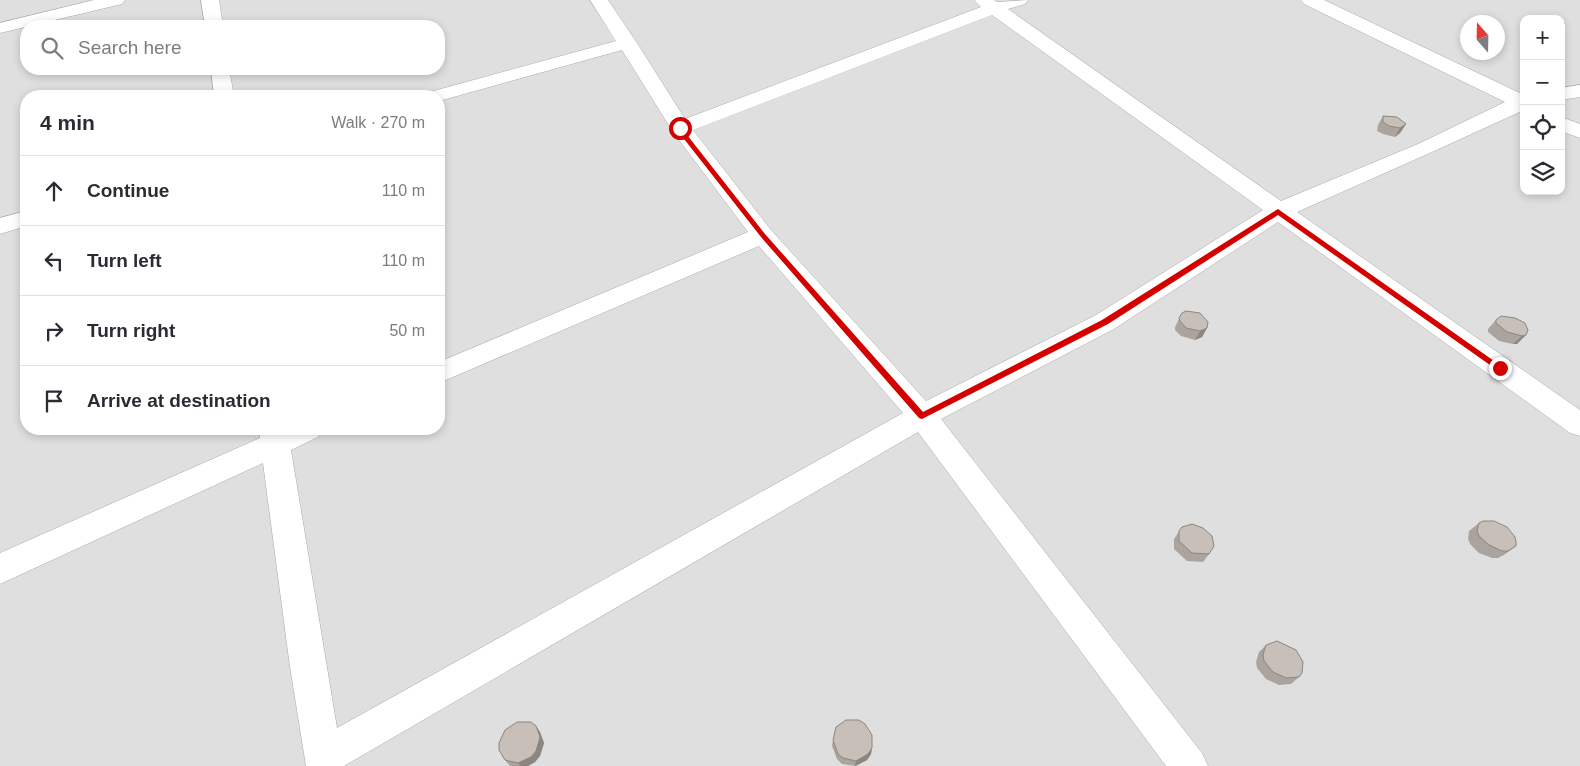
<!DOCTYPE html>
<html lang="en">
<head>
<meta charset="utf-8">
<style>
	body { margin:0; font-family:Helvetica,sans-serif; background:#f7f7f7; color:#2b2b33 }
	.controls { position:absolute; right:15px; top:15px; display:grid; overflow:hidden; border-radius:10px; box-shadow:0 2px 8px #0003 }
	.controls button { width:45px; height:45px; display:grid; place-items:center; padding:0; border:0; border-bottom:1px solid #e1e1e2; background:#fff; color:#2b2b33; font:25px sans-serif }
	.compass { position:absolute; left:1460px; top:15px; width:45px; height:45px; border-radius:50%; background:#fff; box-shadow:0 2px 8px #0003; rotate:340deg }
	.stop { position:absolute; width:15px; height:15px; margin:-11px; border:4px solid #d40000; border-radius:50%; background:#fff }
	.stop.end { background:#d40000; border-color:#fff; box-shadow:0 1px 5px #0008 }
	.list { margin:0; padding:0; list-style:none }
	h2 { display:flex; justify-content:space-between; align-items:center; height:65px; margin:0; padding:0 20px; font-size:21px }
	h2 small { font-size:16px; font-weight:400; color:#7c7c81 }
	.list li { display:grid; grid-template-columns:32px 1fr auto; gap:15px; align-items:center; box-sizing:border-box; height:70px; padding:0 20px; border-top:1px solid #e1e1e2 }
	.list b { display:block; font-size:19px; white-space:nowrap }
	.list em { font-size:16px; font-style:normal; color:#7c7c81 }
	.icon { flex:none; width:28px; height:28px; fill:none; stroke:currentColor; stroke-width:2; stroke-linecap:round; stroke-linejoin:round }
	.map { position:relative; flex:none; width:1580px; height:766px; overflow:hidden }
	.search { position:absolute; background:#fff; box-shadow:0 2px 8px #0003; left:20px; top:20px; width:425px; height:55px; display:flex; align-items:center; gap:12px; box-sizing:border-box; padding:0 18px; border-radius:20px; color:#7c7c81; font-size:19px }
	.panel { position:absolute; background:#fff; box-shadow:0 2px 8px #0003; left:20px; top:90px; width:425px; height:345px; border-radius:20px }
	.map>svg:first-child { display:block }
</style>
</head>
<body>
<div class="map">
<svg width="1580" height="766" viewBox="0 0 1580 766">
	<rect width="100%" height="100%" fill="#f2efe9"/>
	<path fill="#e0dfdf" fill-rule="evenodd" d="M0,0H1580V766H0ZM1524,19H1561V191H1524ZM1468,22H1498V52H1468ZM26,26H439V69H26ZM26,96H439V429H26Z"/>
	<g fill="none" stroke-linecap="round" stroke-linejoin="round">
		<defs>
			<path id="minor" d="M94,0H125L122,4L0,33V23Z
				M201,0H219L223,26H205Z
				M590,0H608L637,43L685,119L981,7L974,0H994L997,2L1028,0L1025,4L1008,9L1281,201L1418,144L1505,102L1304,4L1301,0H1324L1524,95V110L1432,152L1297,212L1580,410V436L1570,433L1278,222L1114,329L941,419L1202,753L1208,766H1166L918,432L344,766H306L290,667L263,463L0,584V553L260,438L259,429H322L318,437L291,450L337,728L903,413L759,246L439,383V362L748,232L673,132L622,50L439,101V96H427L430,92L616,41ZM992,15L1263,210L1096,315L926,401L771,230L693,130Z
				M211,69H229L234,96H214Z
				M1580,85V97L1561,100V88Z
				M1561,117L1580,124V138L1561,131Z
				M26,211V226L0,234V218Z"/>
		</defs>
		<use href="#minor" stroke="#a9a9a9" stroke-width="1"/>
		<use href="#minor" fill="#fff" fill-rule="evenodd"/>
	</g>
	<path fill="#aba49e" d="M1383,116L1406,124L1400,133L1395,137L1383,134L1377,131L1378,125Z
		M1182,313L1207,328L1202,337L1195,340L1181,336L1175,330V327Z
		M1496,320L1528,330L1517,344H1513L1499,341L1488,332V329Z
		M1479,523L1516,546L1498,558H1492L1479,553L1470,544L1468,539L1469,531Z
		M1182,527L1209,554L1203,562L1187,561L1174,549V539Z
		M1266,645L1299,677L1291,684L1279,685L1266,679L1257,668L1256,662L1259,652Z
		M540,732L544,743L540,756L535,762L528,766H510L505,760Z
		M833,740L872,748L871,754L867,760L856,766L842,764L837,759L832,746Z"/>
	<path fill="#8b8681" d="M1406,124L1400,133L1395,137L1400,128Z
		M1207,328L1202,337L1195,340L1200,331Z
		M1526,335L1517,344H1513L1522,336Z
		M1516,546L1505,554L1498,558L1508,551Z
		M536,726L540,732L544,743L540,756L535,762L528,766H520L518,763Z
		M872,748L871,754L867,760L855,766L856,761Z"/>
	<path fill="#c7bfb8" stroke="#8b8681" d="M1543,17H1556L1558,19H1543Z
		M1561,21L1565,23L1561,25Z
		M1383,116L1397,117L1406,124L1400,128L1389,126L1383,122Z
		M1186,311L1200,313L1208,322L1207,328L1200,331L1186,328L1180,321L1179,318L1182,313Z
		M1501,316L1515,318L1525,323L1528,330L1526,335L1522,336L1507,332L1496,323V320Z
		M1483,521H1494L1507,527L1515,537L1516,542V546L1508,551H1502L1489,545L1479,536L1477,531L1479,523Z
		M1192,524L1203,528L1212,536L1214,546L1209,554L1192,553L1179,541V531L1182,527Z
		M1277,641L1296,650L1303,662L1302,673L1299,677L1286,678L1273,672L1264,661L1263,655L1266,645Z
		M846,720H859L865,724L872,735V748L868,754L856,761L843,758L838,754L833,740L836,727Z
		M517,722H531L536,726L540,737L536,751L531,757L518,763L505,760L499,750V743L505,730Z"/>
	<path fill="#d40000" d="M680,126L765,234L923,412L1102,320L1278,209L1504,368L1500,371L1497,370L1278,215L1108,324L922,419L919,418L761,237L677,130Z"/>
</svg>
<div class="controls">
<button>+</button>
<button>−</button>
<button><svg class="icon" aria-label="locate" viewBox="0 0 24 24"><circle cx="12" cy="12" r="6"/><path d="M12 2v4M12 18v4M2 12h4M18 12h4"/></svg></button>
<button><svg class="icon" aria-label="layers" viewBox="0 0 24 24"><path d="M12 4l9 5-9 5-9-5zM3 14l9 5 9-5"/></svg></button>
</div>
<svg class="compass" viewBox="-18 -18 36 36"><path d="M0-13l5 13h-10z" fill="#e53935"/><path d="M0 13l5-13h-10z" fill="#7c7c81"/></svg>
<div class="stop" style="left:680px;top:128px"></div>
<div class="stop end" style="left:1500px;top:368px"></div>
<div class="search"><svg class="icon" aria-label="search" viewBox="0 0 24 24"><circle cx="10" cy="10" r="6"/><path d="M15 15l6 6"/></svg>Search here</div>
<section class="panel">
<h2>4 min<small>Walk · 270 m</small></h2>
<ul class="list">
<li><svg class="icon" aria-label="ahead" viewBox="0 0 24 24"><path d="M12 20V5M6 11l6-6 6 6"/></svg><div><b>Continue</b></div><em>110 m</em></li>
<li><svg class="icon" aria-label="left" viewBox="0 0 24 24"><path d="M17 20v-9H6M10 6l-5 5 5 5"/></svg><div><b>Turn left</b></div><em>110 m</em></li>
<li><svg class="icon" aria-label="right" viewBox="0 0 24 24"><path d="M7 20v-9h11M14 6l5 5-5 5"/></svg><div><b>Turn right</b></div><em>50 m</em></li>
<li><svg class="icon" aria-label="arrive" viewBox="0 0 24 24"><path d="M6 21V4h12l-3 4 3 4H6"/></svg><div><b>Arrive at destination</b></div></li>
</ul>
</section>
</div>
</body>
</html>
